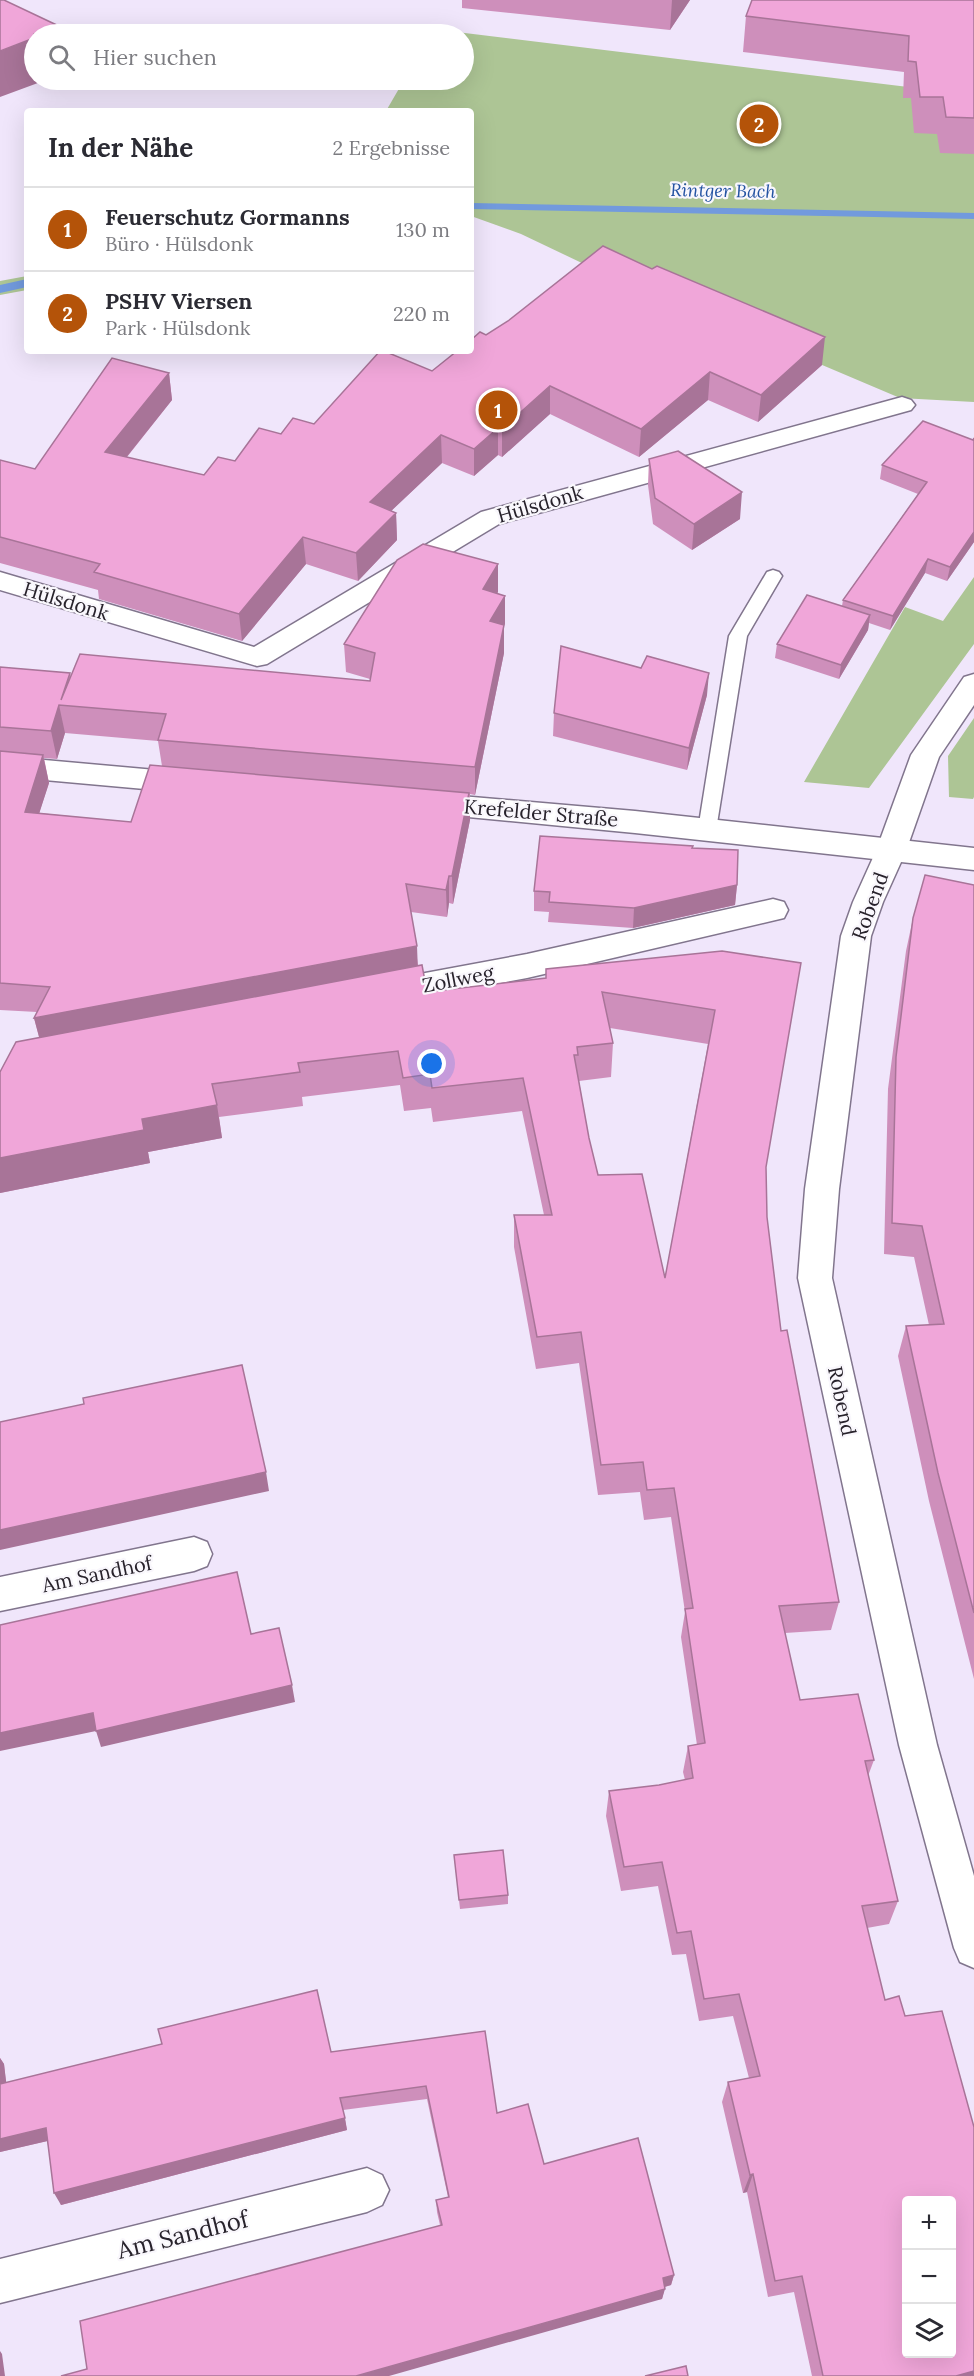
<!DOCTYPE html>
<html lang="de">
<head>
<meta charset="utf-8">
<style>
	body { margin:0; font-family:Lora,serif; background:#f2f2f3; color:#2b2b33 }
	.controls { position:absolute; right:18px; bottom:18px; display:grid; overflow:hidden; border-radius:6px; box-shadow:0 6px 24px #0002 }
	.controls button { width:54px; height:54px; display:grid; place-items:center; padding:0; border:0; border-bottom:2px solid #e1e1e2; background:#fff; color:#2b2b33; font:30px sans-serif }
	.you { position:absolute; left:432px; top:1064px; width:21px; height:21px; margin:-15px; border:4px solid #fff; border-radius:50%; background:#1a73e8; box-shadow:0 0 0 9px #1a73e833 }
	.badge { display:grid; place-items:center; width:39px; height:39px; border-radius:50%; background:#b45309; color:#fff; font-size:20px; font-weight:700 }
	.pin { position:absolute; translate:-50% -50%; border:3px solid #fff; box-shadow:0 2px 6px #0006 }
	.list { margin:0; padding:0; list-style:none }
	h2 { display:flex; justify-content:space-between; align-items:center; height:78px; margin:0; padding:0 24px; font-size:26px }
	h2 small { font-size:20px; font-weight:400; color:#7c7c81 }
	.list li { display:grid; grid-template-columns:39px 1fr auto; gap:18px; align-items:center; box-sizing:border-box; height:84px; padding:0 24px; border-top:2px solid #e1e1e2 }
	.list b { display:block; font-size:22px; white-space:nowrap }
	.list p { margin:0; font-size:20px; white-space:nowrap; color:#7c7c81 }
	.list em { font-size:20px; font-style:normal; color:#7c7c81 }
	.icon { flex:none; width:33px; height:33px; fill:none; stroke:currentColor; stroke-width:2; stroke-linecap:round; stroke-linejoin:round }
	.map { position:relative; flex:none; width:974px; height:2376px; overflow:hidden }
	.search { position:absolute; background:#fff; box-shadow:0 6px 24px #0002; left:24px; top:24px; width:450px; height:66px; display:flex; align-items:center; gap:15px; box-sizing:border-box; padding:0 21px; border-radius:33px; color:#7c7c81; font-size:22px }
	.panel { position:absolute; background:#fff; box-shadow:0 6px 24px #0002; left:24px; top:108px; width:450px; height:246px; border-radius:6px }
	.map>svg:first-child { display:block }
</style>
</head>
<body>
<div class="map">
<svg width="974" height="2376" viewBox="0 0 974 2376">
	<rect width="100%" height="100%" fill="#f0e6fb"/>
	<path fill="#adc595" d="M432,29L974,95V402L900,398L584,264L521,234L471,216V111H386L404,80H464V34H429Z
		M27,276V290L0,295V281Z
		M974,577V644L869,788L804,782L905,607L943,621Z
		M974,718V797L973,799L949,797L948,756Z"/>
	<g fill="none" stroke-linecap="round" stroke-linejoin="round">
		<path fill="#729add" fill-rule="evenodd" d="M471,203L974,213V219L471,209Z
			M27,279V287L0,293V285Z"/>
		<defs>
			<path id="service" d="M773,570L779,572L782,576L747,636L716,830L714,835L707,837L700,835L698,830L729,636L767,572Z"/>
			<path id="minor" d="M902,397L911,400L915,405L911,410L499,524L267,664L257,666L0,590V572L254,647L481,512Z
				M974,674V705L939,757L906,851L883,902L871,936L839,1189L832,1278L937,1745L974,1876V1968L960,1962L954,1948L899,1745L798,1278L805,1189L841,936L853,902L876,851L911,755L964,677Z
				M773,899L784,902L788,910L784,918L527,978L382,1005L371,1001L366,993L371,985L382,981L527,954Z
				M194,1537L207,1542L212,1554L207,1566L194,1571L0,1611V1577Z
				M367,2168L382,2175L389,2190L382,2205L367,2212L0,2303V2259Z"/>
			<path id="secondary" d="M0,756L189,773L199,776L203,783L199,790L189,793L0,776Z
				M426,793L635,811L974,848V870L635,833L426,813L416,810L411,803L416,796Z"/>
		</defs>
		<use href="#service" stroke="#81758d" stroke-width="3"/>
		<use href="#minor" stroke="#81758d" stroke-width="3"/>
		<use href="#secondary" stroke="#81758d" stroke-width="3"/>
		<use href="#service" fill="#fff" fill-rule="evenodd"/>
		<use href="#minor" fill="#fff" fill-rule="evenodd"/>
		<use href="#secondary" fill="#fff" fill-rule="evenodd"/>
	</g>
	<path fill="#ce8fbb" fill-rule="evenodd" d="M462,0H690L670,30L462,8Z
		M974,0V154L940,153L937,134L914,133L911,98H903L904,72L743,52L746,16Z
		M486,335L822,365L758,422L708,400L639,457L550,414L502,457L498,455L474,476L442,463L391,511L396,513L397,540L358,581L306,564L242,641L99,599L98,590L0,563V460L35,469L169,373L172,400L127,457L204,475L235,461L281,434L314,424L432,371Z
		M923,421L974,542L947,581L925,573L890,630L869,623L868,630L839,679L775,658L777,644L842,606L843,600L918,494L880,479L882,465Z
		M649,459L740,519L692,550L653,524L648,485Z
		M498,592L497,593L505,624L504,625V653L475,795L470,794V820L453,904L449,903L447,917L411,912L418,966L427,992L546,978L722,951L766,1169L767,1217L781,1331L839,1602L831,1630L785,1633L800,1700L874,1760L868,1776L898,1901L889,1924L867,1928L974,2376H812L794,2292L768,2297L747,2192L743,2193L722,2102L728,2082L749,2078L733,2016L699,2021L686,1954L672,1955L658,1886L621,1891L606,1816L609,1791L659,1785L685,1780L683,1772L688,1746L697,1745L681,1637L685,1612L671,1517L644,1520L640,1492L598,1495L579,1363L536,1369L514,1247V1215H544L522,1111L433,1122L431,1108L404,1111L400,1085L302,1097L303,1106L219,1117L222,1138L148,1152L150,1163L0,1193V1072L39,1037L34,1018L37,1012L0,1010V667L70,673L71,677L370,681V679L346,672L344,644ZM65,733L158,741L162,766L131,822L39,813L49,783L44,758L57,759ZM610,1028L708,1044L665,1278L598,1175L589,1138L579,1081L611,1077L613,1043Z
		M641,668L707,695L687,770L553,736L554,713Z
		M692,848L737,885L735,905L633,928L548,922L549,912L534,911V891Z
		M974,885V1679L929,1501L898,1356L906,1326L929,1325L914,1257L884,1254L888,1089L906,951L913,918Z
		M454,1855L508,1895V1904L460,1909Z
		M485,2031L497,2113L544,2164L674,2275L671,2285L665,2287L662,2299L87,2369L440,2225L437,2212L436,2200L448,2197L427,2099L343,2110L347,2130L61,2205L47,2141L0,2152V2058L4,2064L6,2083L331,2052Z"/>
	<path fill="#a87498" d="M672,0H690L670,30Z
		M63,28L64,34H45Z
		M34,38V80H46L0,97V51Z
		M825,337L822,365L758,422L761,395Z
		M710,372L708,400L639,457L641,429Z
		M169,373L172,400L109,479L105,452Z
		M550,386V414L502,457V429Z
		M498,428V455L474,476V449Z
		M441,435L442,463L371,530L370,502Z
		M742,492L740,519L692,550L694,524Z
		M396,513L397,540L358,581L356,553Z
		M974,532V542L947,581L950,567Z
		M303,537L306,564L242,641L239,614Z
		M928,559L925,573L890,630L893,616Z
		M498,564V592L483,617V589Z
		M505,596V624L490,649V621Z
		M870,615L868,630L839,679L841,665Z
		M504,625V653L475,795V767Z
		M709,673L707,695L687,770L689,748Z
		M59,705L65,733L57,759L51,731Z
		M43,755L49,783L31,839L25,812Z
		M469,793L470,820L453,904L452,876Z
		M449,876V903L447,917L446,890Z
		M737,885L735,905L633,928L634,908Z
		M417,946L418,972L41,1044L34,1018Z
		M217,1105L222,1138L148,1152L150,1163L0,1193V1158L142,1119Z
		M266,1472L269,1491L0,1550V1530Z
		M292,1685L295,1702L101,1747L96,1731L0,1751V1733L93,1713Z
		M0,2058L4,2064L8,2097L0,2084Z
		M345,2118L347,2130L61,2205L54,2193Z
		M46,2128L52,2140L0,2152V2139Z
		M753,2174L747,2192L743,2193L750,2175Z
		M674,2275L671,2285L660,2288L663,2278Z
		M665,2289L662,2299L389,2376H356Z
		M0,2351L2,2354L5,2376H0Z
		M974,2371V2376H956Z"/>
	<path fill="#f0a6d9" stroke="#a87498" stroke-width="1.5" fill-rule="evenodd" d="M0,0H4L63,28L45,34H34V38L0,51Z
		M752,0H974V118L946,117L943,97H920L916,62L908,61L909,36L746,16Z
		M603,246L652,269L657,266L825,337L761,395L710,372L641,429L550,386L502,429L498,428L474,449L441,435L370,502L396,513L356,553L303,537L239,614L94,572L100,564L0,537V460L35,469L112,358L169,373L105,452L204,475L218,457L235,461L259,428L281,434L293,418L314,424L380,351H384L432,371L457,351H471V340L480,332L486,335L508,321Z
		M923,421L973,440L974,438V532L950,567L928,559L893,616L843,600L927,482L882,465Z
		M678,451L742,492L694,524L655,498L649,459Z
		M423,544L498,564L483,589L505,596L490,621L504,625L475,767L158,740L166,714L59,705L51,731L0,727V667L70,673L61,700L80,654L370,681L375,653L344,644L397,560Z
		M807,595L870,615L841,665L777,644Z
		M561,646L641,668L647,656L709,673L689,748L554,713Z
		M0,751L43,755L25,812L131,822L150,765L469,793L452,876H449L446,890L406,884L417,946L34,1018L50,987L0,983Z
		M540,836L693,846L692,848L738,850L737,885L634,908L549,902L550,892L534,891Z
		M925,875L974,885V1613L938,1473L906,1326L944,1324L922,1226L892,1223L896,1057L913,918Z
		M722,951L801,963L766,1167L767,1217L781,1331L787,1330L839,1602L779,1606L800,1700L858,1694L874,1760L865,1761L898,1901L862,1906L885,2000L899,1996L905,2016L942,2011L974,2127V2371L956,2376H823L802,2276L775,2281L753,2174L750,2175L728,2082L760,2076L739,1994L704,1999L691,1931L677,1933L662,1862L624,1867L609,1791L659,1785L693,1778L688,1746L705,1743L685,1609L693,1608L674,1488L647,1490L643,1462L601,1465L581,1332L537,1337L514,1215H552L523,1078L432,1088L430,1074L403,1078L398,1051L298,1063L300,1072L212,1084L217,1105L142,1119L144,1130L0,1158V1072L16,1042L422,965L427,992L546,978V969ZM602,992L715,1010L665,1278L642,1174L598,1175L589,1138L574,1055H578L577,1047L613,1043ZM906,2200H951V2354H906Z
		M242,1365L266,1472L0,1530V1422L84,1404L83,1398Z
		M237,1572L251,1634L279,1628L292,1685L96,1731L93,1713L0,1733V1625Z
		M503,1850L508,1895L459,1900L454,1855Z
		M317,1990L331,2052L485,2031L497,2113L528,2104L544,2164L638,2138L674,2275L663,2278L665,2289L356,2376H61L87,2369L80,2321L442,2225L436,2200L449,2197L426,2086L340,2098L345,2118L54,2193L46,2128L0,2139V2082V2084L162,2044L158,2029Z
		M686,2366L688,2376H645Z"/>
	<g text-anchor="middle" stroke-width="4.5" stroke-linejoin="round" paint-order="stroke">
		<g font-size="18" font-style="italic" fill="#2453a2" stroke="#f9f7fc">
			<text transform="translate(723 191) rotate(1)" y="6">Rintger Bach</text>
		</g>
		<g font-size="20" fill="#27222b" stroke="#f9f7fc">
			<text transform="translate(540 504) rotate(-16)" y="7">Hülsdonk</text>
			<text transform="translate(66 601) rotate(17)" y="7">Hülsdonk</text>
			<text transform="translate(541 813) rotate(5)" y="7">Krefelder Straße</text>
			<text transform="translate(870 906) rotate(-70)" y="7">Robend</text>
			<text transform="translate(458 979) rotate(-11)" y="7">Zollweg</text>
			<text transform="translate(842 1401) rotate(78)" y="7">Robend</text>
			<text transform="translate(97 1574) rotate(-12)" y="7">Am Sandhof</text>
		</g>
		<g font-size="24" fill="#27222b" stroke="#f9f7fc">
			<text transform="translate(183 2235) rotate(-14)" y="8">Am Sandhof</text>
		</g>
	</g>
</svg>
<div class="controls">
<button>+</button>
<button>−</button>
<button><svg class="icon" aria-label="layers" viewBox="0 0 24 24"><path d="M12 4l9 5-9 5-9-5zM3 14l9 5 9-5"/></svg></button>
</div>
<div class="you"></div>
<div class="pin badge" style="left:498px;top:410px">1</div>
<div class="pin badge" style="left:759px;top:124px">2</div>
<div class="search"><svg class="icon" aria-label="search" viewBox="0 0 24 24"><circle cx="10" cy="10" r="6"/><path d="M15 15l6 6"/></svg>Hier suchen</div>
<section class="panel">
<h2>In der Nähe<small>2 Ergebnisse</small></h2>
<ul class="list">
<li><span class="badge">1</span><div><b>Feuerschutz Gormanns</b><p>Büro · Hülsdonk</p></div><em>130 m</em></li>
<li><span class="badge">2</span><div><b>PSHV Viersen</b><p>Park · Hülsdonk</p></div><em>220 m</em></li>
</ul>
</section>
</div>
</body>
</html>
